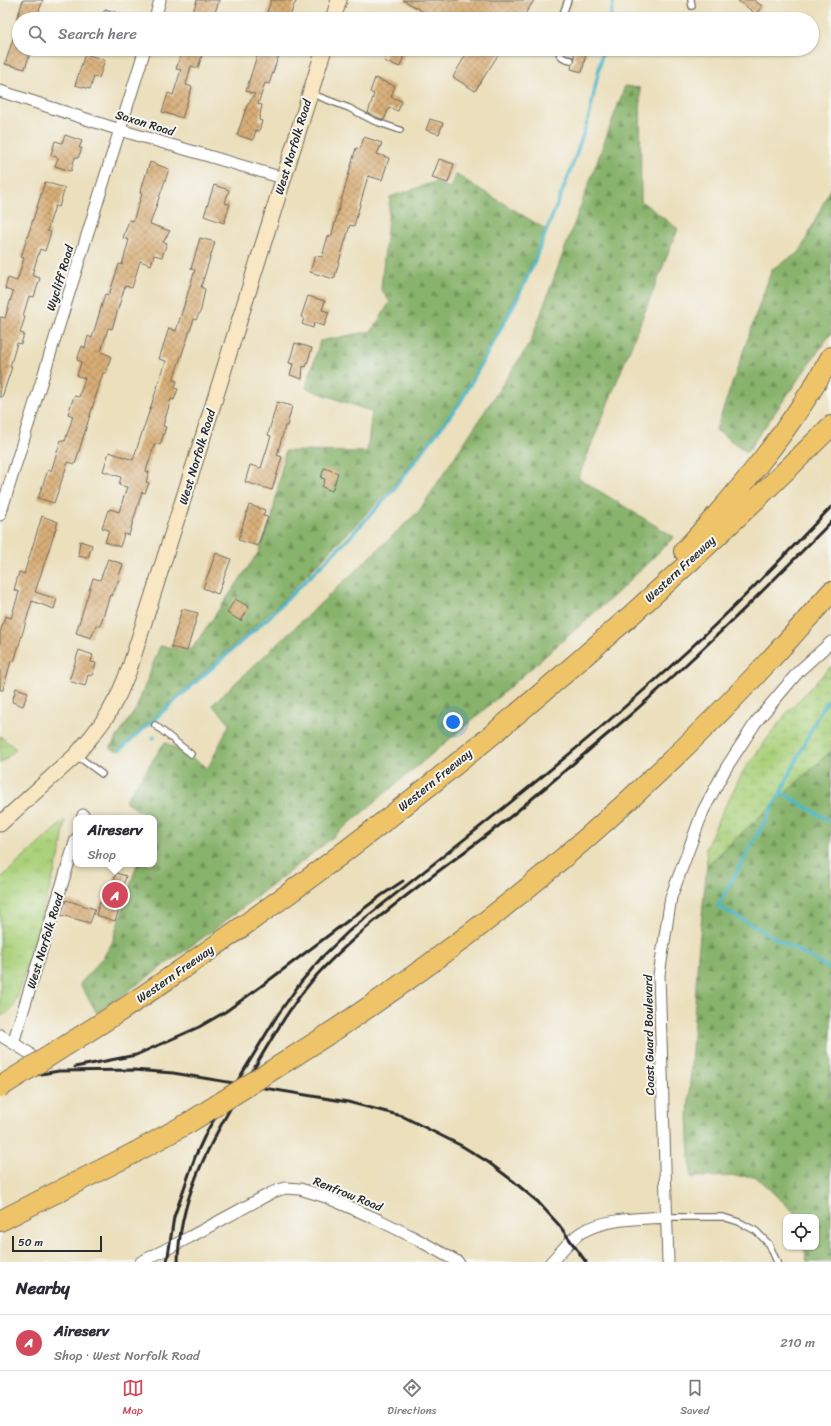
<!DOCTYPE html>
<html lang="en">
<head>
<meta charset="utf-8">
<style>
	body { margin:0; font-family:Sriracha,sans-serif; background:#f7f7f7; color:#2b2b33 }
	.controls { position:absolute; right:12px; bottom:12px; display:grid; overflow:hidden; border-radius:8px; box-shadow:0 1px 3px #0004 }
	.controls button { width:36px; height:36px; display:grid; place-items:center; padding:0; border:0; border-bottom:1px solid #e1e1e2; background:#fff; color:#2b2b33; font:20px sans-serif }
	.scale { position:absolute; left:12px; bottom:10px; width:90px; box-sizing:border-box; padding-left:4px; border:2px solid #2b2b2b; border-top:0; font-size:11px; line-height:14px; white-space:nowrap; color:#2b2b2b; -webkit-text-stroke:3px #f6f6f2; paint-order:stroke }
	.you { position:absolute; left:453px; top:722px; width:14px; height:14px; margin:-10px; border:3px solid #fff; border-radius:50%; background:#1a73e8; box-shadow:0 0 0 6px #1a73e833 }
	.badge { display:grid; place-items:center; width:26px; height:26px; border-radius:50%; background:#d1495b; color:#fff; font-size:13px; font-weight:700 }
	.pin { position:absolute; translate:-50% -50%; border:2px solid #fff; box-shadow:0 1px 4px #0006 }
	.popup { position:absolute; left:73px; top:815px; width:84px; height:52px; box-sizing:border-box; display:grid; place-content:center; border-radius:8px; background:#fff; filter:drop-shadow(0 1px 3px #0005); font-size:13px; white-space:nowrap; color:#7c7c81 }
	.popup b { font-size:15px; color:#2b2b33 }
	.popup::after { content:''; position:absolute; left:50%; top:100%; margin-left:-8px; border:8px solid transparent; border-top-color:#fff }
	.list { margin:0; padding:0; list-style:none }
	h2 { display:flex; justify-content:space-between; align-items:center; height:52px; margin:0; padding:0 16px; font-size:17px }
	h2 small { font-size:13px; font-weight:400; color:#7c7c81 }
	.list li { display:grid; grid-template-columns:26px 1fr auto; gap:12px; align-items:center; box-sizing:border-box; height:56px; padding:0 16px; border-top:1px solid #e1e1e2 }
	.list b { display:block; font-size:15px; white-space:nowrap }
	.list p { margin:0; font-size:13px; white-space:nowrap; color:#7c7c81 }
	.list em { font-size:13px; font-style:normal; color:#7c7c81 }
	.icon { flex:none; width:22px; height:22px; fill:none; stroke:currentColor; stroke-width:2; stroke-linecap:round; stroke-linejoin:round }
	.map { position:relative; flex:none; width:831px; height:1262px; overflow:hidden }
	.search { position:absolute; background:#fff; box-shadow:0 1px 3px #0004; left:12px; right:12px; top:12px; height:44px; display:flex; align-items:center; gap:10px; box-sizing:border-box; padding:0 14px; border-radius:22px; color:#7c7c81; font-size:15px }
	.sheet { height:108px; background:#fff }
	nav { display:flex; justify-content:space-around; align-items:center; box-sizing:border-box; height:56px; border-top:1px solid #e1e1e2; background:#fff; font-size:11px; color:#7c7c81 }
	nav a { display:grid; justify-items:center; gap:2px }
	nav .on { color:#d1495b }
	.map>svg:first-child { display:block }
</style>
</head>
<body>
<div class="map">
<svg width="831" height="1262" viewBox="0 0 831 1262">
	<defs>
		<pattern id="grass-tufts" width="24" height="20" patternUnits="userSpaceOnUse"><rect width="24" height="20" fill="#abd17c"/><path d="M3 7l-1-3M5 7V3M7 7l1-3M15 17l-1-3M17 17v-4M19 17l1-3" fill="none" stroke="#93b46b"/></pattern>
		<pattern id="forest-firs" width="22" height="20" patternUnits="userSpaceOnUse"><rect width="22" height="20" fill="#88b36c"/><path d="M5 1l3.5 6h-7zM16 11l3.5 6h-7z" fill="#6f9259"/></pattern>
		<pattern id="wetland-marsh" width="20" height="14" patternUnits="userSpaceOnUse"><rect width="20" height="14" fill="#abd17c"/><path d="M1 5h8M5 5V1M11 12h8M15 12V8" fill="none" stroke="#93b46b"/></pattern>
		<pattern id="building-cross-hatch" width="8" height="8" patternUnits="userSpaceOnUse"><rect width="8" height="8" fill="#d9ae77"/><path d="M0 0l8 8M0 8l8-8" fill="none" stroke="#b08e62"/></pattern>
	</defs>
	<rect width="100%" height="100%" fill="#f6f6f2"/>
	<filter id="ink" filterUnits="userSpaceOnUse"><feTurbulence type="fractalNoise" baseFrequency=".025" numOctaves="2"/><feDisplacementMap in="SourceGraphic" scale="8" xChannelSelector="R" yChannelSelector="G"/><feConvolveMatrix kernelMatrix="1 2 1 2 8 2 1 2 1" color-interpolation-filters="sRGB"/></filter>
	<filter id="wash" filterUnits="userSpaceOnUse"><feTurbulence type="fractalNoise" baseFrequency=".012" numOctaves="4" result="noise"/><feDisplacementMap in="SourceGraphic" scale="16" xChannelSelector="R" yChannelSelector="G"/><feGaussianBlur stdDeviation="0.9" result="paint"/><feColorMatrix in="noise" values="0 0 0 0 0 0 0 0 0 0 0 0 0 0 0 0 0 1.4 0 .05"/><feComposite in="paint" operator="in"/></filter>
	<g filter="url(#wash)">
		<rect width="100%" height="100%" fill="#ebdfbc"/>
		<path fill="url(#grass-tufts)" stroke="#6b7e54" d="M0,736L16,749L0,764Z
			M65,820L61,850L17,998C14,1007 10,1013 0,1016V879Z"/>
		<path fill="url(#forest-firs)" stroke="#5a6f4c" d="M625,86L640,88L641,201L678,229L578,478L674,537L617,593L470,722L327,842L215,929L97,1013L80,984L104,956L112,943L137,864H154V818H149L125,801L165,742L208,768L230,723L212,705L419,511L530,343Z
			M455,174L547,230L516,299L462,399L394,485L278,605L117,751L110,748L136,709L160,646L191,650L258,553L272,518L285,451L367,452L372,412L306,388L320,341L372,331L390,302L381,289L390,197L435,182L450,188Z
			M831,187V333L747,452L716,430L772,269L800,252Z
			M831,751V1262H807L804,1247H816V1217H797L796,1214L755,1176L691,1177L688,1115L698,955L707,865Z"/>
		<path fill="url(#wetland-marsh)" stroke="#6b7e54" d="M831,666V751L707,865L706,848L720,816L744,770L786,714Z"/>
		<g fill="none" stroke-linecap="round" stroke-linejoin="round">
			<path stroke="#4eb8cb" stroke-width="3.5" d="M610,19L614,0
				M831,697L821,710L781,792L831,822
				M153,738L154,737
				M120,750L270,616L347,540L393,490L460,403L517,299L532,267L570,172L589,117L603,49
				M781,792L718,906L831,969"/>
		</g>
		<g id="blocks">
			<path fill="url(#building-cross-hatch)" d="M23,0H43L36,19H17Z
				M197,0H219L213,19H197L198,17L192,15Z
				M271,0H297L293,7L290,19H265Z
				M403,0H534L522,19H436Z
				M737,0H754L762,6L756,14Z
				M105,9L130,17V19H101Z
				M17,27H19V49H31L25,69L5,64Z
				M183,49H204L198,68L191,66L186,85L192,87L182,118L162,112L168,93L173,95L181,70L176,69Z
				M259,49H281L269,84L265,83L258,104L262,105L259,120L262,121L259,131L256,130L253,140L237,135L247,106L255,94L246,91Z
				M388,49H406L400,67L384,61Z
				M469,49H502L475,91L453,77Z
				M575,49H587L582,72L571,69L572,64L575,61L574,57Z
				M85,54L105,60L99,78L94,77L90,89L75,85Z
				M375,78L395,86L391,97L402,101L398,111L389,108L384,120L368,113L374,94L370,92Z
				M430,119L443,123L439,134L426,130Z
				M65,135L82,141L79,148H82L78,158L75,157L71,171L55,166L58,158L51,155L55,141L62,143Z
				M364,137L382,143L377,154L389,158L382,180L368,176L354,226L350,225L334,279L310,272L315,256L322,257L328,236L331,237L356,148L360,149Z
				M439,159L454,164L448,183L432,178Z
				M150,162L169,169L150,224L170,231L163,242L167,243L162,257L154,255L151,265L140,261L132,288L125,286L112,329L108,328L101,352L111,356L106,373H103L75,464L68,462L54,503L38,498L48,470L51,471L61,440L65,441L73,416L68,414L74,396L79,397L85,378L77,376L81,362L77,360L82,346L85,348L88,336L92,338L105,294L109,295L119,264L122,265L129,240L123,238L129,220L133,221L142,194L140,193Z
				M45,182L65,188L59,207L55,206L47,231L51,232L45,251L40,249L32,275L40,278L34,297L29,296L23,316L25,317L20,333L24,334L21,344L17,343L10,367H12L2,397H0V317L5,318L13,292L5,289L8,278L17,281L24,258L21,257Z
				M214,185L229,190L225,203L230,204L224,223L204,216Z
				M200,238L215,242L201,287L205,289L201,310L196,320L194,319L173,380L177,381L175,388L178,389L174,400L171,399L163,426L166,427L160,445L155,443L146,471L149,472L146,482L149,483L145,493L142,492L129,535L124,534L120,547L105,542L109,530L102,528L108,510L109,511L110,509L119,512L127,487L119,485L121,477L103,471L109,452L133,460L166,361L159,359L169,328L176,331L195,270L191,269Z
				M308,296L325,301L322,310L329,312L324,326L314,323L313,328L302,324L304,318L301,317Z
				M295,343L312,348L306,367L303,366L302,379L290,375L293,364L289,363Z
				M277,402L292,406L287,426H285L277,455L282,457L272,490L245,482L250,465L261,468L271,436L268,435Z
				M324,468L338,473L332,491L322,487L325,479L321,478Z
				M249,505L265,510L263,516L268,517L258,546L238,540Z
				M42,516L58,522L35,592L57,599L54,609L32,601L14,662L11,661L3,690H0V633L5,616L11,618L19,592L14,590L19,572L24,574Z
				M80,541L92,545L88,558L78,556Z
				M216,553L231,559L218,594L203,588Z
				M108,559L123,564L119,576L120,577L112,596L110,595L100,626L96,625L91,638L76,633L93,578L100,580Z
				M235,599L249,607L241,621L227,613Z
				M182,609L198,613L187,651L171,647Z
				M79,650L93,655L91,662L96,663L92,676L88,675L85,686L69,681Z
				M16,688L28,692L23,706L12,702Z
				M116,873L126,876L123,886L126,887L115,921L96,915L100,902L104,903L110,882L113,883Z
				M66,900L95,909L90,923L61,915Z"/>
		</g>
	</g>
	<g filter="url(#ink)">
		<use href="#blocks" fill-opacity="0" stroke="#6e6a5e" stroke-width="1"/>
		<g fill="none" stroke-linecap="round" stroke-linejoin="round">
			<defs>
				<path id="lane" d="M691,0L692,6
					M561,19L568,0
					M558,49C559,57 564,59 571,60
					M312,94L349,108L374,121L400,130
					M155,725L191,754
					M76,755L102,774
					M667,1217H723L739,1222L756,1231L769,1244L777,1262"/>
				<path id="street" d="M155,19L160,0
					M0,91L120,130L283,178
					M0,515L145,49
					M82,818L83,815
					M0,1035L29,1053
					M13,1043L76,839
					M141,1262L190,1237L271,1193L285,1188L300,1189L326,1197L379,1220L413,1237L458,1262
					M551,1262C561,1252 570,1239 582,1232C607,1218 639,1219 667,1217
					M668,1262L659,975L671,897L703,811L726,768L756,722L799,671L831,642"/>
				<path id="secondary" d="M333,19L339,0
					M0,824L76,755L92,736L107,716L119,694L129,670L202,440L324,49"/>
				<path id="highway" d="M684,551C739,492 792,428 831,357
					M100,1024C165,983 226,938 288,894C481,752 662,595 831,426
					M296,1055C496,929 677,770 831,592
					M0,1221L134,1153"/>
			</defs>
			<use href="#lane" stroke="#6e6a5e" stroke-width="8"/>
			<use href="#street" stroke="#6e6a5e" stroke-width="13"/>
			<use href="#secondary" stroke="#6e6a5e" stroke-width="17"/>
			<use href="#highway" stroke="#6e6a5e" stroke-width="22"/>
			<use href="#lane" stroke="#fff" stroke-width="5.5"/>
			<use href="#street" stroke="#fff" stroke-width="11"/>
			<use href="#secondary" stroke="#f9e7c3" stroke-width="15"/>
			<use href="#highway" stroke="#efc469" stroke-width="20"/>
			<path stroke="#2b2b2b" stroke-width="3" d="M75,1067L136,1055L199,1027L225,1012L260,987L382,895L403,881
				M0,1081L59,1071L133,1070L173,1073L348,1102L402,1116L462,1146L488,1162L513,1181L538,1202L559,1225L586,1262
				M167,1262L174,1217L195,1157L207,1131L277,1016L301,982L322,957L349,931C448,852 549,774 644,690C710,633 771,570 831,507
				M178,1262C179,1201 207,1148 237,1097C261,1058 282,1017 311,982C327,962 346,946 365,929C412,889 462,855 510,817C548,786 585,753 622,722C694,660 764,590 831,522"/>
			<defs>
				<path id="highway-bridge" d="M0,1087L100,1024
					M134,1153L190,1122L296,1055"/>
			</defs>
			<use href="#highway-bridge" stroke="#6e6a5e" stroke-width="22" stroke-linecap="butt"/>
			<use href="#highway-bridge" stroke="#efc469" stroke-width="20"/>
		</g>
	</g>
	<g text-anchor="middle" stroke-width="4" stroke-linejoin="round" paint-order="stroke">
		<g font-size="12" fill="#2b2b2b" stroke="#f6f6f2">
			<text transform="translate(145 123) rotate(17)" y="4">Saxon Road</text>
			<text transform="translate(293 147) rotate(-73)" y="4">West Norfolk Road</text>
			<text transform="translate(60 278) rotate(-73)" y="4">Wycliff Road</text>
			<text transform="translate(197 457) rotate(-73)" y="4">West Norfolk Road</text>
			<text transform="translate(680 569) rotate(-43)" y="4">Western Freeway</text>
			<text transform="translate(435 780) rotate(-39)" y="4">Western Freeway</text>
			<text transform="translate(45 941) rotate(-73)" y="4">West Norfolk Road</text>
			<text transform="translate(175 974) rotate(-35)" y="4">Western Freeway</text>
			<text transform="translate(649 1035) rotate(-91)" y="4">Coast Guard Boulevard</text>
			<text transform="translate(348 1194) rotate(22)" y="4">Renfrow Road</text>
		</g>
	</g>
</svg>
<div class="controls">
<button><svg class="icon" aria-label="locate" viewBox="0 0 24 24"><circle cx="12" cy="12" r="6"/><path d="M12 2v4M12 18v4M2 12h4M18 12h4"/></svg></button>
</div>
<div class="scale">50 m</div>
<div class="you"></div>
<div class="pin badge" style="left:115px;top:895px">A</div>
<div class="popup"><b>Aireserv</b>Shop</div>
<div class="search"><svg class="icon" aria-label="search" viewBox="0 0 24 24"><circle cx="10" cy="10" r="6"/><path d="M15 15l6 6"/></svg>Search here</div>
</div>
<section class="sheet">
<h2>Nearby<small></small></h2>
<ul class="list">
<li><span class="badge">A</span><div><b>Aireserv</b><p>Shop · West Norfolk Road</p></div><em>210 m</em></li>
</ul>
</section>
<nav>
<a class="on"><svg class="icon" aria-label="map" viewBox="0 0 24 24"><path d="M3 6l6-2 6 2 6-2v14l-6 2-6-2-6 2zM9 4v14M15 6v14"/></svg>Map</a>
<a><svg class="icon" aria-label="directions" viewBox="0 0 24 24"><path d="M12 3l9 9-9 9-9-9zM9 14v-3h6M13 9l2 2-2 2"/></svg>Directions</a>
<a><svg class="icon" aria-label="saved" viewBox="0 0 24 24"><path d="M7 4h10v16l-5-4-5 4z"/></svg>Saved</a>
</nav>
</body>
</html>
